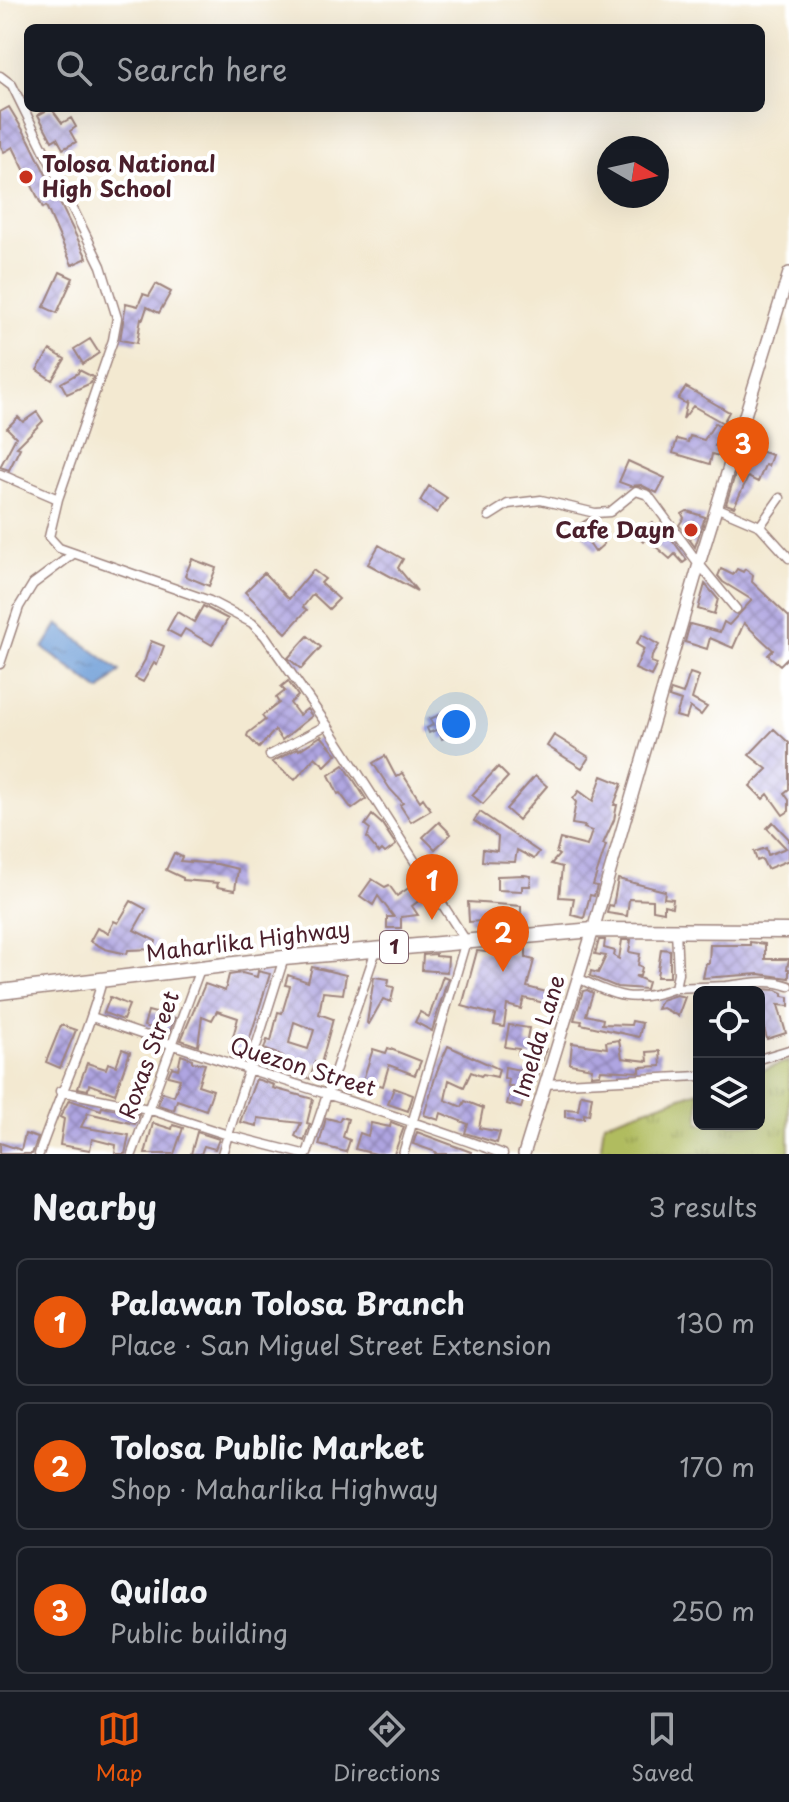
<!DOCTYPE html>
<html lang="en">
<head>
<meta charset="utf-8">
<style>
	body { margin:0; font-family:"Playpen Sans",sans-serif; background:#20242c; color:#f1f3f6 }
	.controls { position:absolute; right:24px; bottom:24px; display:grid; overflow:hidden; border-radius:12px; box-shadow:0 8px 32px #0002 }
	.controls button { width:72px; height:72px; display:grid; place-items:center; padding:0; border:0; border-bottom:2px solid #363941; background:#171b24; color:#f1f3f6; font:40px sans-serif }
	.compass { position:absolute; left:597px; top:136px; width:72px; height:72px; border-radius:50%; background:#171b24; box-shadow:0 8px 32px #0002; rotate:99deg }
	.you { position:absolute; left:456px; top:724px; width:28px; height:28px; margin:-20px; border:6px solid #fff; border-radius:50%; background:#1a73e8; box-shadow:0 0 0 12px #1a73e833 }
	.badge { display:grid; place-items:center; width:52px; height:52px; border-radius:50%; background:#ea580c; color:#fff; font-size:26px; font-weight:700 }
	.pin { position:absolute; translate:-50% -66px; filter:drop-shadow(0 2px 4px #0008) }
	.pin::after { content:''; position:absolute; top:42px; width:28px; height:24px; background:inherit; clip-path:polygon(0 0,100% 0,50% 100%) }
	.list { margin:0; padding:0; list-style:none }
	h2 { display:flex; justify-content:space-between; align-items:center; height:104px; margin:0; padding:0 32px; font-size:34px }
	h2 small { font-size:26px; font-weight:400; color:#9ea1a6 }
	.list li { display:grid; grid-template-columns:52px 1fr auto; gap:24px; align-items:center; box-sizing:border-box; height:128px; margin:0 16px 16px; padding:0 16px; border:2px solid #363941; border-radius:12px }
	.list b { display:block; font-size:30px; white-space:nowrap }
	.list p { margin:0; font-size:26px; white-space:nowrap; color:#9ea1a6 }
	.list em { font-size:26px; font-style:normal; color:#9ea1a6 }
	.icon { flex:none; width:44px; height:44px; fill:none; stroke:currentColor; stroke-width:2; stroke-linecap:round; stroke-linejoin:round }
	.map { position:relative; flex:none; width:789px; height:1154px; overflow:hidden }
	.search { position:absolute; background:#171b24; box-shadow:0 8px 32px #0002; left:24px; right:24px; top:24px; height:88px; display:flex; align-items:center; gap:20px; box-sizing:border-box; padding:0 28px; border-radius:12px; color:#9ea1a6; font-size:30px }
	.sheet { height:536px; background:#171b24 }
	nav { display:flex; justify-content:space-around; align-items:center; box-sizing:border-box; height:112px; border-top:2px solid #363941; background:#171b24; font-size:22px; color:#9ea1a6 }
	nav a { display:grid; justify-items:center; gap:4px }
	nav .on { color:#ea580c }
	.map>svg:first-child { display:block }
</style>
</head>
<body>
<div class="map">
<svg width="789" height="1154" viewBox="0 0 789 1154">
	<defs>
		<pattern id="grass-tufts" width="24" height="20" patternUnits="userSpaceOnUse" patternTransform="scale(2)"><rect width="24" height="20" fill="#b0bc5e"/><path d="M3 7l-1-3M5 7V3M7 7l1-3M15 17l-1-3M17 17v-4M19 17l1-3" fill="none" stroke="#91984e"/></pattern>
		<pattern id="water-ripples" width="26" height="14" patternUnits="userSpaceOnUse" patternTransform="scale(2)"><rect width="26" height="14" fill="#6d9dd7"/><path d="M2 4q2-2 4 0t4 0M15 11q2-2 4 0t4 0" fill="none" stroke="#5c7faf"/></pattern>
		<pattern id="building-cross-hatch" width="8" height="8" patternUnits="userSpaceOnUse" patternTransform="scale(2)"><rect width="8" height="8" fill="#afa5e1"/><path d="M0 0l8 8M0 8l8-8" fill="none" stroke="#9086b7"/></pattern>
	</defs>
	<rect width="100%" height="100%" fill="#fff"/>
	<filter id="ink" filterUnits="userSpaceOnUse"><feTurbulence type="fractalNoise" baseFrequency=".0125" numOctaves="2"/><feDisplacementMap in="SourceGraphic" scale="16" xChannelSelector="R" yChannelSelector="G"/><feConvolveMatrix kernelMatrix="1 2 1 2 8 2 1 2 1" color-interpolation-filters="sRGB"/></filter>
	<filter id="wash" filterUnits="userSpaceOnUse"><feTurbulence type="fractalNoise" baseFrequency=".006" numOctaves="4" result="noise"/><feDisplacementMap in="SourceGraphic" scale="32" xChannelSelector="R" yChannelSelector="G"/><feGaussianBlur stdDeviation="1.8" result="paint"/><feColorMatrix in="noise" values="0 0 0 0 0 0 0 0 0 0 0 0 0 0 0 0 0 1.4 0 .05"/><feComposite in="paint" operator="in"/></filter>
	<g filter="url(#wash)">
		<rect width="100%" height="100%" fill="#f3e9d1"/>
		<path fill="url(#grass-tufts)" stroke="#7d6e44" stroke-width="2" d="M789,1061V1154H600L604,1123L699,1091V1124H759V1071Z"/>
		<path fill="url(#water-ripples)" stroke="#5c5e81" stroke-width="2" d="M58,624L120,671L100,691L43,648Z"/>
		<g id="blocks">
			<path fill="url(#building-cross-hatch)" fill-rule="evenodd" d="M9,107L29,140L87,258L72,265L46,206L43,208L13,147L4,152L0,145V112Z
				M51,108L62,123L71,118L76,127L70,131L76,142L63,149L57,138L52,141L38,115Z
				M60,272L73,278L57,313L44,307Z
				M156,284L171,292L159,313L147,307L143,319L141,318L137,343L120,340L126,303L138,306L143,294L149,296Z
				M90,339L99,353L83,364L74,349Z
				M50,350L65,359L52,380L37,370Z
				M79,370L93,377L91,383L67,394L61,383L78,373Z
				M686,387L729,412L723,423L693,406L683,419L687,401L686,404L678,399Z
				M37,412L43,421L17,447L20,448L9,470L0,467L16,437L7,428L18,417L23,422Z
				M715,423L725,429L715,446L725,449L722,457L712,454L710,464L673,453L677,439L688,442L690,436L704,440Z
				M747,436L752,437L749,448L772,455L768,466L765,465L758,482L748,477L734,507L726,504Z
				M628,461L665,478L657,493L641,485L630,486L619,482Z
				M429,486L447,498L437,513L420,501Z
				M687,511L705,517L695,547L679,525L684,518L682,514Z
				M588,519L595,526L590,529L604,544L595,552L577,526Z
				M652,522L665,537L668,534L687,560L683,563L675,554L670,559L647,539L643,542L637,535Z
				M379,545L403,559L398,568L417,591L368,564Z
				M192,559L216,568L209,586L185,576Z
				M721,569L733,575L737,569L743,572L745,569L753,575L752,582L789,617V656L780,665L768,655L773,650L744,623L733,648L710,638L707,649L685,642L690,624L720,632L724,622L729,625L752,600L723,582L718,576Z
				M313,570L325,579L321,583L339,599L329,609L313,594L303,607L307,610L286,633L245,592L264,573L289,599Z
				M705,584L718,599L714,614L698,609Z
				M203,606L228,619L212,645L185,629L180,637L167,630L177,612L194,622Z
				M642,635L659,645L652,656L651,662L657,664L651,676L635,669L644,649L636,644Z
				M308,636L321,647L301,669L288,658Z
				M151,641L164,646L157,665L154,663L143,682L135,678L145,660Z
				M690,673L699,676L692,699L707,707L701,715L690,707L686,719L676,716L681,701L669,697L671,690L683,694Z
				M288,681L298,696L290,703L299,715L307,709L312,716L282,740L275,730L259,748L247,736L248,733L265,720L262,716L279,703L276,698L285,691L281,687Z
				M444,713L446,717L455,713L458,720L448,725L452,735L442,739L438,729L429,733L427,728L433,725L430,719Z
				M774,729L789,743V789L784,793L789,800V811L783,815L768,794L763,799L750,786L767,769L749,755Z
				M554,735L589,757L582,768L547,746Z
				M321,736L337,754L325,766L315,757L295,780L272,762L298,748L299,750Z
				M385,756L396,777L402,773L420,801L423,798L431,810L411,822L400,805L403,803L390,789L373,763Z
				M344,765L366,799L352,809L340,793L338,794L329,775Z
				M498,767L508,777L483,804L472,795Z
				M535,776L547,786L518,820L506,809Z
				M602,776L622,784L614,805H617L614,820L603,844L606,845L593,885L597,886L594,896L590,895L584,918L571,915L574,898L559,897L562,867L551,864L559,855L556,853L560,839L587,846L592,831L584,828L585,826L572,824L576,802L573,799L579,791L593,801Z
				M480,812L539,852L534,859L517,850L515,862L482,861L483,849L497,851L498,837L474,821Z
				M372,815L382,824L396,845L385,853L382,850L379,853L367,838L370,829L365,825Z
				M439,822L451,834L435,849L423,837Z
				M773,822L789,839V860L767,869L762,859L757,861L754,852L766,848L768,855L786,848L767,828Z
				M174,853L182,857L180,861L217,864L238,869L235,890L217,887L218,883L183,880V878L166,870Z
				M524,875L531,876L530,886H522V891L497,890V876Z
				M372,879L385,887L389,885L397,896L419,881L425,890L424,897L412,906L418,915L401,917V928H387V917H394L378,896L373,905L360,896Z
				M618,879L665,891L664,898L673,899L672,907L664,905V912L653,910V900L629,899L627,916L607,913L609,905L613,906Z
				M131,901L146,909L134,930L156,941L154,949L128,950L127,954L105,949L90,941L97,928L108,933L114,921L118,923Z
				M468,902L521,906V918L469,922Z
				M599,940H605L604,948L615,951L614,956L619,959L622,940H631L629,952L640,954L638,965L642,967L640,976H635L648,982L646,989L617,987L590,976L591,971L598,973L606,956L595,954Z
				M750,942L765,944V959H789L787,969H789V978L759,974L703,978L706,963H709L710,945H750Z
				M526,946V958L534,960L527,987L554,994L552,1005L524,998L521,1009L507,1005L504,1027L494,1025L496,1015L462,1006L477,951L495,953L496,950L516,955L517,947Z
				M661,949L670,950V977H657Z
				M436,954V956L448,957L447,972L422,970L423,955Z
				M312,967L346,975L343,994L323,992L319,1014L333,1019L322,1060L321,1064L315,1062L310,1079L297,1074L299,1070L280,1065L283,1056L264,1049L267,1040L271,1041L278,1012L282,1013L290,986L285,985L288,975L308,982ZM294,1022L314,1030L308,1049L289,1043Z
				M258,971L270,974L244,1057L229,1052L238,1018L217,1011L212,1020L202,1016L198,1046L181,1040L205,984L225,991L229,975L242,973L257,977Z
				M443,976L448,978L432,1031L415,1022L420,1012L429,1017Z
				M374,977L389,979L388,986L394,987L391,1002L383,999L369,1024L367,1023Z
				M759,989L777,990L783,993V996L789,997V1006L778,1005L786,1033L767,1039L759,1011Z
				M587,990L593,993L586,1015L603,1019L602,1024L631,1025L632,1021L642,1023L639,1037L581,1024L582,1021L574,1020L583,991Z
				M676,995L685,997L678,1016L663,1008L657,1009L661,1000Z
				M110,997L129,1005L123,1020L104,1013Z
				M148,1011L175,1018L169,1033L144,1026Z
				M61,1025L76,1030L60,1068L46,1062Z
				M509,1025L529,1028L526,1044L546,1049L543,1060L518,1054L519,1049L505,1047Z
				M619,1040L622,1058L648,1061L647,1052L660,1051L661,1066L640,1067V1072L601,1070L600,1074L591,1075L592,1068L570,1064L572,1043L607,1048L606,1042Z
				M448,1046L499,1069L497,1077L483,1074L481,1076L471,1072L464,1087L449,1080L445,1100L462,1107L465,1101L483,1108L479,1128L500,1132L497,1143L465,1133L468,1124L441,1113L439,1120L424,1115L437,1071Z
				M388,1048L421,1061L415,1075L389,1065L383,1086L363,1080L373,1049L386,1053Z
				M122,1049L130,1052L115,1094L89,1084L88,1090L78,1088L87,1063L106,1069L108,1063L116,1066Z
				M181,1055L192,1059V1062L205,1064L198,1085L213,1090L206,1110L177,1100L174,1110L158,1105L162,1092L174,1096L180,1079L168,1076L172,1067L178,1069Z
				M505,1067L539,1074L536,1082L530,1080L521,1108L507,1104L512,1086H508L509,1079L504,1078Z
				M256,1079L274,1085L273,1088L313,1099L307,1123L310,1124L304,1141L295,1136L301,1123L258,1118L257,1126L240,1122Z
				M394,1088L413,1095L408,1111L388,1104Z
				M581,1094L592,1096L589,1115L584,1114V1118L565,1117V1109L578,1110Z
				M69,1100L101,1110L102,1107L139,1114L135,1124L88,1113L81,1127L129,1135L125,1154H115L116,1145L92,1139L90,1150L60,1145L64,1119L60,1117Z
				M341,1117L348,1119L343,1137L350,1140L346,1152L319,1145L326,1118L339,1121Z
				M391,1122L404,1127L394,1154H376L355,1149L360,1133L368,1136L371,1123L390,1127Z
				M153,1123L172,1129L173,1125L183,1128L174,1154H145Z
				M197,1132L219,1139L215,1149L204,1146L201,1154H191Z
				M417,1132L471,1152V1154H435L436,1152L413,1144Z
				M25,1134L38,1138L32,1154H0V1143L21,1150Z"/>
		</g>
	</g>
	<g filter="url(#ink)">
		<use href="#blocks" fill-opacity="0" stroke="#9e847e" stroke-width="2"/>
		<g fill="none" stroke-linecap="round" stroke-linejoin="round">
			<defs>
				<path id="street" d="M0,76L12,85L101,266L117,318L113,340L58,499L49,537L59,548L210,601L252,623L265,636L327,725L466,941L403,1154
					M0,474L58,499
					M718,508L760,526L789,558
					M489,516L508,504L541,500L595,513L610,512L636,491L648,495L699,564L736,609
					M760,526L780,498
					M0,664L19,607L33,584L73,554
					M270,755L327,725
					M578,978C617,997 633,1004 675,988L678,973L676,930
					M675,988C692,987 709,987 726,986C748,984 768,978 789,986
					M92,1017C228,1066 367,1103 503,1154
					M759,1059L789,1050
					M545,1084L699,1076
					M60,1091L148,1109L228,1135L303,1154
					M39,1154C59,1096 86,1040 102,981
					M132,1154L200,969
					M222,1154L284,958
					M307,1154L376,950"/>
				<path id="secondary" d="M524,1154L593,930L699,564L789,273"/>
				<path id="highway" d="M0,992L284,958L593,930L789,931"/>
			</defs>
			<use href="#street" stroke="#9e847e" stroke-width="11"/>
			<use href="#secondary" stroke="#9e847e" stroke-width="14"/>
			<use href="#highway" stroke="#9e847e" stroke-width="17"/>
			<use href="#street" stroke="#fff" stroke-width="8"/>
			<use href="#secondary" stroke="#fff" stroke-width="11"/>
			<use href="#highway" stroke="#fff" stroke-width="14"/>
		</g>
	</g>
	<g fill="#c8321e" stroke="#fff" stroke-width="3">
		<circle cx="26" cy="177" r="8"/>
		<circle cx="691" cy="530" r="8"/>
	</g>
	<g text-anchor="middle" stroke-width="8" stroke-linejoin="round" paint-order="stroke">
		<rect fill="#fff" stroke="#80626b" stroke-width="2" x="380" y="931" width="28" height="32" rx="6"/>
		<g font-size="20" font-weight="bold" fill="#4a1f2b">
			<text x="394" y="954">1</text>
		</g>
		<g font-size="22" font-weight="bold" fill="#4a1f2b" stroke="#fff" text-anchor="start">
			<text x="42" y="172">Tolosa National<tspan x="42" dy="25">High School</tspan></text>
			<text x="675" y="538" text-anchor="end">Cafe Dayn</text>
		</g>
		<g font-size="22" fill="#4a1f2b" stroke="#fff">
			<text transform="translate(248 941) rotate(-7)" y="8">Maharlika Highway</text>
			<text transform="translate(539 1036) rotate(-73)" y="8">Imelda Lane</text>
			<text transform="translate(149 1055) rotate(-70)" y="8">Roxas Street</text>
			<text transform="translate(303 1067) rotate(17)" y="8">Quezon Street</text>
		</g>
	</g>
</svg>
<div class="controls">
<button><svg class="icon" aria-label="locate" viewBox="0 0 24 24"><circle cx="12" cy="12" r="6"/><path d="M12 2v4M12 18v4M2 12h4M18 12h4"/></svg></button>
<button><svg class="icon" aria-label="layers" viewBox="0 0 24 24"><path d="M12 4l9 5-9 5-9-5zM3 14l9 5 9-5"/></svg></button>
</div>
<svg class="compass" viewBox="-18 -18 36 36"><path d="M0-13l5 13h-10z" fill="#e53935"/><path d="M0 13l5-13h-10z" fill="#9ea1a6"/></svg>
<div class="you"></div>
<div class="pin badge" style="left:432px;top:920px">1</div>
<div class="pin badge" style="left:503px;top:972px">2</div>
<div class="pin badge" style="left:743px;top:483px">3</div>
<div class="search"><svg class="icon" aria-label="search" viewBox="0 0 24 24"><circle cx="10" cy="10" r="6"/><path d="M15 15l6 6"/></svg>Search here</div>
</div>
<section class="sheet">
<h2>Nearby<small>3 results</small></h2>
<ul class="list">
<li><span class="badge">1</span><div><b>Palawan Tolosa Branch</b><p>Place · San Miguel Street Extension</p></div><em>130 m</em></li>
<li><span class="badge">2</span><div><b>Tolosa Public Market</b><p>Shop · Maharlika Highway</p></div><em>170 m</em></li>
<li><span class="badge">3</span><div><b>Quilao</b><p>Public building</p></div><em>250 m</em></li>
</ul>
</section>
<nav>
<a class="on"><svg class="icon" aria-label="map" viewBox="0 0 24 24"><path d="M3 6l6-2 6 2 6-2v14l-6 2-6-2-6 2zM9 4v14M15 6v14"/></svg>Map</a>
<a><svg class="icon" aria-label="directions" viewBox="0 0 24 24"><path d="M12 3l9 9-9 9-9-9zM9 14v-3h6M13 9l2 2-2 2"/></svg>Directions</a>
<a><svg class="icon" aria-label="saved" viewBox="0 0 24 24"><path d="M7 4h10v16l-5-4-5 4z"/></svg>Saved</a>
</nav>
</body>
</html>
